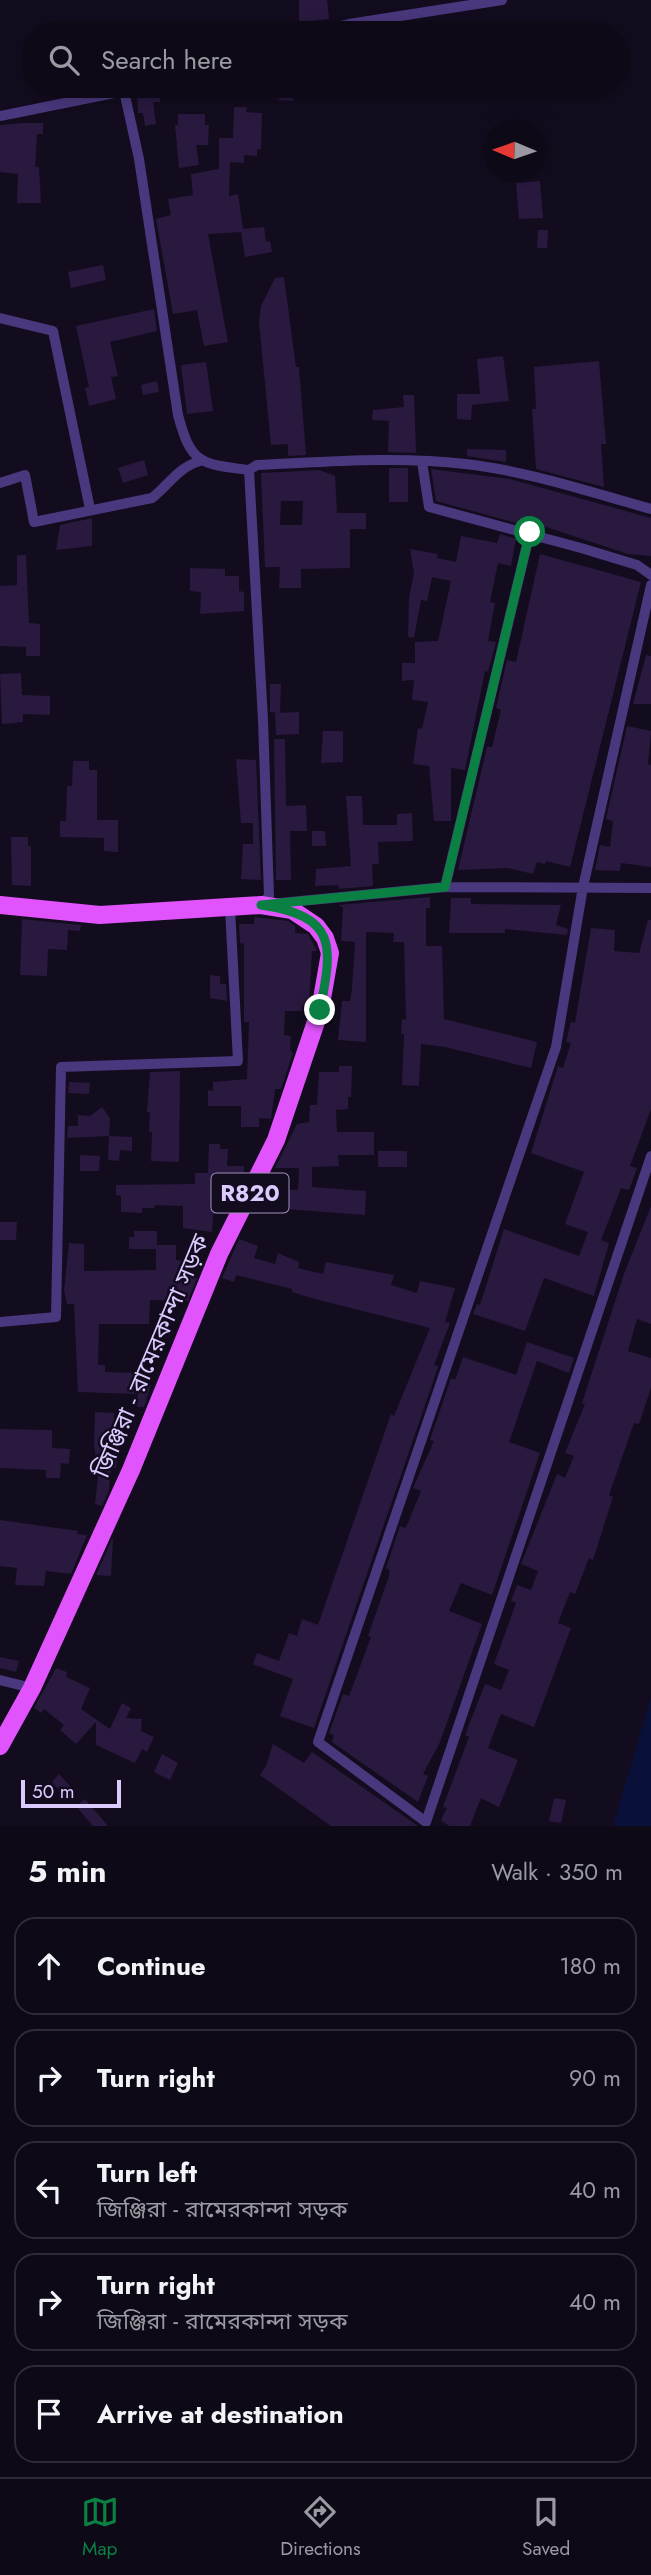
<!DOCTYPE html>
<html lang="en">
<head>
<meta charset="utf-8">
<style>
	body { margin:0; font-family:Jost,"Noto Sans Bengali",sans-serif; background:#171220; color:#f1f3f6 }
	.compass { position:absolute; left:483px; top:119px; width:63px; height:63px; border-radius:50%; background:#0e0917; box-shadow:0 4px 18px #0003; rotate:272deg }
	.scale { position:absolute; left:21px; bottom:18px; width:100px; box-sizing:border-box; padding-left:7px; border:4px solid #dbcafe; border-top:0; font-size:19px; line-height:24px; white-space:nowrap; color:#dbcafe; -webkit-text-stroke:5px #130c1f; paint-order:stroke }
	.stop { position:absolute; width:21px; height:21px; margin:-16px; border:5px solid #0b8043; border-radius:50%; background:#fff }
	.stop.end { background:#0b8043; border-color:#fff; box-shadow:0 2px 7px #0008 }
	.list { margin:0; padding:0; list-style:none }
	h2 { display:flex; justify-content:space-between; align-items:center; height:91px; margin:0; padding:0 28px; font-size:30px }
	h2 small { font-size:23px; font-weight:400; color:#9b9aa1 }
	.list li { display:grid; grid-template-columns:46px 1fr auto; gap:21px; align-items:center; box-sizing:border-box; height:98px; margin:0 14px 14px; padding:0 14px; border:2px solid #2e2a36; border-radius:21px }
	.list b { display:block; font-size:26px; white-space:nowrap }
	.list p { margin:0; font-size:23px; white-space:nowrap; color:#9b9aa1 }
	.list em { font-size:23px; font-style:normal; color:#9b9aa1 }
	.icon { flex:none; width:38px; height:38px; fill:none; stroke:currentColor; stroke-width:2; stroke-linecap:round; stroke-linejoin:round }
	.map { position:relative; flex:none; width:651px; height:1826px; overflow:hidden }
	.search { position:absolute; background:#0e0917; box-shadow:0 4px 18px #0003; left:21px; right:21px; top:21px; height:77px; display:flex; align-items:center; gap:18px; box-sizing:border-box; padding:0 24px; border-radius:38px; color:#9b9aa1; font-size:26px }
	.sheet { height:651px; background:#0e0917 }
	nav { display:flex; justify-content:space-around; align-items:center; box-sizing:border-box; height:98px; border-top:2px solid #2e2a36; background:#0e0917; font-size:19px; color:#9b9aa1 }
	nav a { display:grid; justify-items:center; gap:4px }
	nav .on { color:#0b8043 }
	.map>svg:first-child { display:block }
</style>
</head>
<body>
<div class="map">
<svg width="651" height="1826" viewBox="0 0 651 1826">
	<rect width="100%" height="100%" fill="#130c1f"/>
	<path fill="#09113b" d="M651,1697V1826H613Z"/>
	<path fill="#29193f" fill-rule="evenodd" d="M299,0H327L329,19L299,22Z
		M280,86H293V101L279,100Z
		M145,91H160V102H153L156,124L145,126L143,113H138L137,95Z
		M234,107H247L246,112L262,113L261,149H257V156L244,155V163L230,162L229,196L238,194L243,229L264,227L266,242L270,241L272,252L245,257L241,232L208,234L228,342L204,346L197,310L173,314L156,219L171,215L168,199L193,195L191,174L219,169V138H233Z
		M178,114H205V125H209L208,145H196L199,165L179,168L175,125H178Z
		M25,123H43V134H37L35,167H39L41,203H17L18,174L0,172V125Z
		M540,181L543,218L519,219L516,183Z
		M538,230H548L547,248H537Z
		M103,265L106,280L71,288L68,272Z
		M284,277L296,367H299L306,455L288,456V444L271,445L259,322L261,306L275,278Z
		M154,309L157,331L110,342L118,376L111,377L116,399L89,406L85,388L89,387L76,326Z
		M503,356L509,401L472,405L471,420L457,419V394H480L477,359Z
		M599,361L606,444H601L604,487L536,469L532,409H536L534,367Z
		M206,362L213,411L187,414L181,365Z
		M157,381L159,392L143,395L141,385Z
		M403,395H414L416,453L388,452L389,421L372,420L373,410L404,407Z
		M467,449L506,450V462L467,456Z
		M144,460L148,475L123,483L118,468Z
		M389,468H408V502H389Z
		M431,469L510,479L651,518V556L628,554L522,519L520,524L436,501Z
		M319,470L335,476L337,513H366V529H350V568L301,569V588H279L280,567H265L261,473ZM281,501H303L302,525H280Z
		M92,518V546L56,550L60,525Z
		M500,534L516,539L511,566L498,563L490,602L495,603L488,641L496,642L488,672L485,671L465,770L451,768V821H434L429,766L413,764L418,728L422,729L428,702L412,700L414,680L402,681V663H415V642L438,641L451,581L432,577L427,601L421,600L414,638L408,637L409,597L414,573L410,549L438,554L437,558L456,562L461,536L497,543Z
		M540,554L641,582L570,867L546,861L545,864L537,862L533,874L508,868L458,870L487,747H492L501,710L496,708L507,660L516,662Z
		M17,555H26L29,623L40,624V656H26V647L0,646V586L17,585Z
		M190,568L225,569V576H239V591L244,592V611L200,614L201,592L190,591Z
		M646,655L651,656V704H633Z
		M21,673L22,695L50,696V715L23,714V722L2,724L0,674Z
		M270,684H281L280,713L270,712Z
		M299,712V734L276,735L275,713Z
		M627,726L651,731L648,764L651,765V867L621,863L620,871L595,870L600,845L610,847L613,821L606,819Z
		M323,731H343V762L321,763Z
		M274,739H285L286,806L306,805L307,831H290L291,880H276Z
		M236,759L256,760L261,880L241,879L243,844H253V823H241Z
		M73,761H89V770H97V820H118V852L104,851V838L60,837V821H66L67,786H72Z
		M346,796H362L363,825H397V814L412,813L413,841L378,842L379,864H372L373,886L339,889L338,885L315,886L316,869L351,866Z
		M312,831H325L326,846H312Z
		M11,837H28V846H31V886L12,885Z
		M430,897V908H426V946H442L444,1019L537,1042L531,1068L445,1047L421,1044L419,1086L402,1085L404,1034H401L402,1019L406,1020L404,942H393L394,933L366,932V1042L338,1040L342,1001H350L352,989L355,942L341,941L343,907L338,905Z
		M451,898H471V904L561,905L556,925L568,929L567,935L505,929V933H449Z
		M254,917L288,921L295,926V933L308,934L317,951H312L309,1006L302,1005V1011H285L284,1035L291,1036L290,1050L293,1053L281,1089H275L271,1119L259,1118V1127H241V1106H208V1090L213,1091V1082L247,1079L249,1022H244V944L240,943L239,924H254Z
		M22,919L81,925L80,931L68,930L67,950L48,949L47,976L20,975Z
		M648,920H651V1109L630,1166L637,1168L629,1190L621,1188L601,1240L609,1243L594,1296L544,1278L525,1331L473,1314L477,1304L480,1305L504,1229L579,1256L588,1232L565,1224L584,1172L531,1153L558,1066L563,1068L571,1043L566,1042L571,1022L575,1023L591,928L615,930L614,951L639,953Z
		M210,975L220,976V984H226L227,1001L210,998Z
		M339,1066H352L351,1097H348V1109L336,1110L337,1132H374V1155H338L339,1166L312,1167V1187L366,1191L365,1215L258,1207L264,1189L298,1190L299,1168H275L297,1124L309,1122L310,1105H317L319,1072H339Z
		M180,1071L179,1162L151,1161L152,1132H149L150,1112H147L150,1072Z
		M69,1082L90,1083L89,1094L68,1093Z
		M102,1107L110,1118L109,1136L67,1138L68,1126H78V1115L90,1116Z
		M109,1136L132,1137V1151L120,1150L119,1161L108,1160Z
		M209,1144H220V1149H228L227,1166H244V1176H234L233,1196H229L226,1214H213L212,1232L183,1228V1206L155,1205L154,1208H142V1213L121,1212V1196L116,1195V1185L195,1184V1173H208Z
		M378,1151H407V1167H378Z
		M80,1155L100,1156L99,1171H80Z
		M651,1206V1324L637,1319L628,1351L651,1358V1388L639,1424L634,1423L609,1495L613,1497L593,1560L589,1558L575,1594L570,1592L558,1623L571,1628L534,1727L501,1714L488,1748L518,1760L499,1807L481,1798L470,1826H449L441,1820L447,1808L443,1807L469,1737L465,1735L485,1684L501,1690L509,1670L494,1664L516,1603L511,1601L517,1585L531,1590L538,1571L521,1564L557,1474L565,1478L574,1456L565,1453L585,1404L582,1403L624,1274Z
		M0,1222H17L16,1240H0Z
		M134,1231H157V1245H176V1260L187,1261V1277L197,1278L188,1301L150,1300L149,1324H99L98,1365H105V1372L138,1373L137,1394L78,1392L74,1304H67L64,1291L69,1243L84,1244V1271L156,1270V1249H129V1237H134Z
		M239,1239L258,1246L254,1258L275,1264L278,1253L299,1262L298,1268L323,1274L326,1262L394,1275L391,1285L417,1293L420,1281L455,1288L445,1322L450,1323L434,1365L438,1366L436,1373L314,1728L280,1716L293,1679L253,1664L257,1653L279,1661L289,1633L297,1636L302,1619L318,1625L391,1414L394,1416L430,1328L319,1300L292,1292V1289L236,1275L234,1282L222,1278Z
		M527,1342L574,1358L569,1373L537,1361L509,1442L540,1453L492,1595L461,1583L449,1611L482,1624L440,1742L423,1774L428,1776L418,1802L332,1742L334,1735L329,1733L343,1694L349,1696L371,1637L368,1636L388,1579L390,1570L386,1568L400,1526L405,1528L408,1523L421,1491L413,1488L434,1441L430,1440L451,1378L455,1380L463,1357L516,1375Z
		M138,1385H151L144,1407H137Z
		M95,1412L114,1413V1424H122L116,1468H111L109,1490L102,1506L95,1504L99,1468H97L94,1444Z
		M0,1429L52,1430V1448L70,1449L69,1464L61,1463L60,1478H46V1470L0,1468Z
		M0,1520L78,1531L77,1534L87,1535L71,1574L46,1571L44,1586L15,1585L17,1568L0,1566Z
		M113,1539L111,1576L96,1575L112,1539Z
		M0,1657L19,1661L16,1672L0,1668Z
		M56,1668L67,1672L66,1677L90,1688L81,1709L110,1729L122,1703L131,1708L126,1718L142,1719L141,1731L154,1737L147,1752L142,1749L135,1763L96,1745V1722L76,1744L60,1730L64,1725L44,1709L41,1713L34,1708Z
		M273,1744L304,1763L312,1752L418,1826H331L260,1775L266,1766Z
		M162,1754L178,1763L170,1780L154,1772Z
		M59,1774L71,1787L63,1795L52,1782Z
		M554,1798L566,1800L561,1823L549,1821Z
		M85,1799L108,1826H93L76,1806Z"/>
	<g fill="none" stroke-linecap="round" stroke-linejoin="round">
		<path stroke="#49387d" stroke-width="10" d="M312,33L349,24L502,0
			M124,91L139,86
			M0,116L124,91L139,159L178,415C191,464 200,464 249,470L263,720L269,896L261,905H264
			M0,318L53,331L90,509
			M422,462L429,507L581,548L637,565L651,575
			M249,470L257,465C326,462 396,456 465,464C528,471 590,492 651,509
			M0,483L25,475L34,522L152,498C170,484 177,468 200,461
			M651,585L583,887L556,1047L318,1742L426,1822L651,1156
			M445,887L530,532
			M280,903L445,887L651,888
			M0,1322L56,1317L61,1067L238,1061L230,908
			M0,1680L32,1688"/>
		<path stroke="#e153fd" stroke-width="18" d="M0,905L100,915L261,905L292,910L316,926L325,938L330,953L320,1010L276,1140L219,1254L131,1470L32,1688L0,1746"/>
	</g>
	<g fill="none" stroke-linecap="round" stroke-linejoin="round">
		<path stroke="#0b8043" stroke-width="9" d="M320,1010C333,945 337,916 261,905L445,887L530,532"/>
	</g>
	<g text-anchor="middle" stroke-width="5" stroke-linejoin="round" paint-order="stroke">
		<rect fill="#130c1f" stroke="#9f91bb" stroke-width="2" x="211.5" y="1173.5" width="77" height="39" rx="5"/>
		<g font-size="23" font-weight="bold" fill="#dbcafe">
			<text x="250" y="1201">R820</text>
		</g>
		<g font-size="24" fill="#dbcafe" stroke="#130c1f">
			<text transform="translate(151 1356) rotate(-67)" y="8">জিঞ্জিরা - রামেরকান্দা সড়ক</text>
		</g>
	</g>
</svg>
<svg class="compass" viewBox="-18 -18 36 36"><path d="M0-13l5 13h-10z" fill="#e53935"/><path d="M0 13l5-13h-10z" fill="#9b9aa1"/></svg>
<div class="scale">50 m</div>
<div class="stop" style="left:530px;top:532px"></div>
<div class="stop end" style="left:320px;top:1010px"></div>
<div class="search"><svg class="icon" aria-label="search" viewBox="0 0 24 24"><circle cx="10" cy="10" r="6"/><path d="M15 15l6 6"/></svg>Search here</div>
</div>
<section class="sheet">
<h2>5 min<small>Walk · 350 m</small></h2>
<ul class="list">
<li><svg class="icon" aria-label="ahead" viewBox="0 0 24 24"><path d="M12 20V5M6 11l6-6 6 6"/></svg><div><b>Continue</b></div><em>180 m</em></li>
<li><svg class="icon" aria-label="right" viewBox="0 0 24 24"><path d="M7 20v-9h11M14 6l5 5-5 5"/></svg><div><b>Turn right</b></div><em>90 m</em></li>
<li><svg class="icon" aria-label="left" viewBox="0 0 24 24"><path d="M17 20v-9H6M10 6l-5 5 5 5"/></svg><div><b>Turn left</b><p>জিঞ্জিরা - রামেরকান্দা সড়ক</p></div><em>40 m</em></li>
<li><svg class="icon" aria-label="right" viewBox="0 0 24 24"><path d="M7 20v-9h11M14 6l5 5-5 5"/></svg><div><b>Turn right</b><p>জিঞ্জিরা - রামেরকান্দা সড়ক</p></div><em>40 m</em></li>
<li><svg class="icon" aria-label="arrive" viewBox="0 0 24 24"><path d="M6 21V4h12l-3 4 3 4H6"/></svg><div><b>Arrive at destination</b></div></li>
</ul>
</section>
<nav>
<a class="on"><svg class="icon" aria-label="map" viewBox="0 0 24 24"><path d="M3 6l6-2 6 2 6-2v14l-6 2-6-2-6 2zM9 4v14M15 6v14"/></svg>Map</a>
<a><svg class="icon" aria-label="directions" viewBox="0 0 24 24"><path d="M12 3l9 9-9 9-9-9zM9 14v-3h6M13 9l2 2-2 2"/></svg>Directions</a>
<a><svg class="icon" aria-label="saved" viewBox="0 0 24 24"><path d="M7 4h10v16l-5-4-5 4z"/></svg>Saved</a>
</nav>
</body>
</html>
